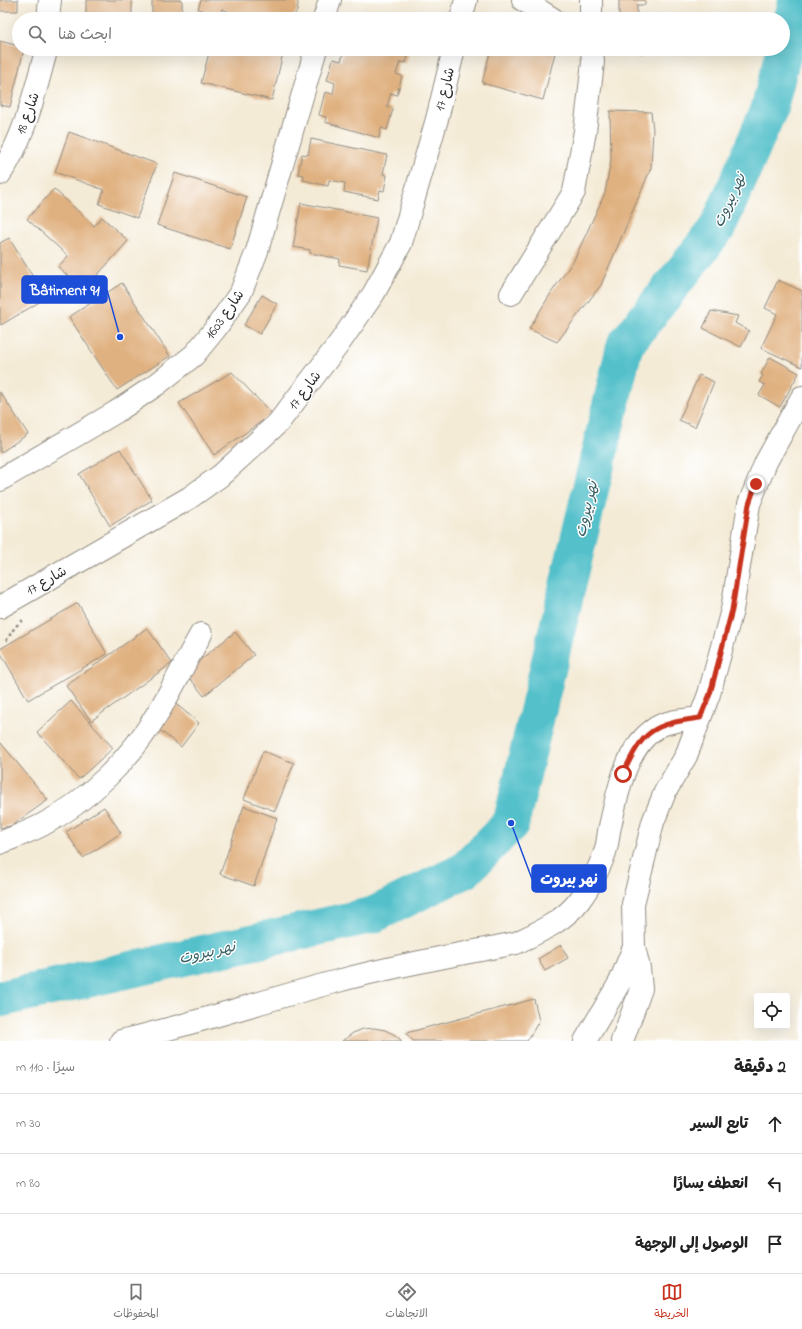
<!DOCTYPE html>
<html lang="ar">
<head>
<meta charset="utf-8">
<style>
	body { margin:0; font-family:"Indie Flower","Playpen Sans Arabic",sans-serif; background:#f6f6f6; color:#222; direction:rtl }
	.controls { position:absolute; right:12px; bottom:12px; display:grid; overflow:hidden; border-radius:4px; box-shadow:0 4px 16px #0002 }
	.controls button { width:36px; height:36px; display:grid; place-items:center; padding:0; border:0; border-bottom:1px solid #e0e0e0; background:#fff; color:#222; font:20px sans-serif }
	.stop { position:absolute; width:12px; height:12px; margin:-9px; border:3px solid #c8321e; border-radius:50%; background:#fff }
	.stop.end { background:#c8321e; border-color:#fff; box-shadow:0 1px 4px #0008 }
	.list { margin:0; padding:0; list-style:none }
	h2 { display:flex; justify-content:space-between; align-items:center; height:52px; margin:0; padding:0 16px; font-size:17px }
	h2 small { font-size:13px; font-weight:400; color:#767676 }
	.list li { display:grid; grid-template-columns:26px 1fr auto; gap:12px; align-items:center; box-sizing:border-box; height:60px; padding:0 16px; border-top:1px solid #e0e0e0 }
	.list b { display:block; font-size:15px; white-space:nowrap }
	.list em { font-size:13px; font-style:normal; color:#767676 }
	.icon { flex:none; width:22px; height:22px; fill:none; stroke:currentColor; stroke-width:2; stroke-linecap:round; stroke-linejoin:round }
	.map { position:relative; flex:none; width:802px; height:1041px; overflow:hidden; direction:ltr }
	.search { position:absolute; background:#fff; box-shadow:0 4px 16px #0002; left:12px; right:12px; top:12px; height:44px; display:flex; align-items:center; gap:10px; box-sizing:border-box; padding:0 14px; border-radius:22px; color:#767676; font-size:15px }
	.sheet { height:232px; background:#fff }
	nav { display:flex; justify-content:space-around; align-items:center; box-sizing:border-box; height:56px; border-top:1px solid #e0e0e0; background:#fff; font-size:11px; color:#767676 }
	nav a { display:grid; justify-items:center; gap:2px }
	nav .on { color:#c8321e }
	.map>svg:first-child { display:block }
</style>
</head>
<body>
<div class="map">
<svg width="802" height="1041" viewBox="0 0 802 1041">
	<rect width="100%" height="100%" fill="#fff"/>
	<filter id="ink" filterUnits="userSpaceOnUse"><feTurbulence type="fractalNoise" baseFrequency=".025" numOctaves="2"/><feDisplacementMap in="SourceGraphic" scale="8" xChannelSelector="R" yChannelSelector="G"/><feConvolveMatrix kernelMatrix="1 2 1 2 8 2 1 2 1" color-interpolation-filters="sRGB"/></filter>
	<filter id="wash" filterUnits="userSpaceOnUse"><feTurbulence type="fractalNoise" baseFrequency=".012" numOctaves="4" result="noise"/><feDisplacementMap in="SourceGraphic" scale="16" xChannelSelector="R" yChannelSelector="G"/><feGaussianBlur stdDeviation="0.9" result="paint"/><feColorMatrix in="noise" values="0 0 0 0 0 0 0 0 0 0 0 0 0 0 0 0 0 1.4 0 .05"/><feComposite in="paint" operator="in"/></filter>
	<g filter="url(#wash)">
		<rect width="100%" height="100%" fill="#f4ebd7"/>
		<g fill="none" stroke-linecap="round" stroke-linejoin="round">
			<path stroke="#53c0ca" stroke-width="37" d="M0,999L373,915L465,870L511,823L625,345L718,227L769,109L797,0"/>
		</g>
		<g id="blocks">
			<path fill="#e0b180" d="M0,0H18V11H0Z
				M86,0H132V19H86Z
				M152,0H182V19H152Z
				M201,0H297L298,4L297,11L291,19H239L240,16L222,9L220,16L198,9Z
				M619,0H645V5H637V19H619Z
				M0,41L19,46V49H24L10,107L0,105Z
				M210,49H284L272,100L201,83Z
				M339,49H410L406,63L400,62L396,74L402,76L397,95L391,93L387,107L393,109L387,130L381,128L379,138L325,122L326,117L319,115L325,92L333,94L335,83L327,80L333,59L341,61L344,51Z
				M491,49H556L543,100L482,83Z
				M640,49H655V53H640Z
				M610,111L651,112L653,130L651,168L601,285L557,342L529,329L551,293L574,260L605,193L611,160Z
				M69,132L157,164L137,218L99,204L104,190L55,172Z
				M311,139L387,155L383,174L387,175L384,191L380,190L378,199L344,192L345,183L329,180L328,186L303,180L304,175L298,174L302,154L308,155Z
				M175,173L247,197L230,249L157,225Z
				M54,189L94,226L102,217L128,241L84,290L58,267L68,256L27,219Z
				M301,203L377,218L367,270L339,265L340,259L310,253V250L293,247Z
				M9,238L46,298L1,325L0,323V243Z
				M778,280L802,291V367L761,348L777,314L765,308Z
				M122,283L170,356L117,390L69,317Z
				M262,295L277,304L260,334L244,325Z
				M711,311L738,316L735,323L749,331L741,347L703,328Z
				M770,357L799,373L780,407L759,395L765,385L759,382L763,375L761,374Z
				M232,372L272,414L214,455L179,403Z
				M699,375L714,382L695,427L679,420Z
				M0,392L28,434L0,453Z
				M120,449L152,500L110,526L79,474Z
				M78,603L107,654L28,700L0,652V649Z
				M147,628L172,663L91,721L66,686Z
				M235,632L254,655L204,696L185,672Z
				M71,701L113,748L79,779L37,732Z
				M176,704L199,723L181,747L157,728Z
				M0,742L48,800L11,826L0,828Z
				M263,751L294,763L275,811L244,799Z
				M244,806L277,818L254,886L220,874Z
				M104,807L121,833L83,858L66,832Z
				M561,945L568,958L545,971L538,959Z
				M534,999L539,1021L527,1041H413L406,1033Z
				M374,1028L385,1030L395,1035L402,1041H342L353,1033L363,1029Z"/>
		</g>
	</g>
	<g filter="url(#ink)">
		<use href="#blocks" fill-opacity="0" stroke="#908b81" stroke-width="1"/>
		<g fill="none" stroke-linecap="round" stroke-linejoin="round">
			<defs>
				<path id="minor" d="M523,0L553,19
					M591,0V19
					M48,19L50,0
					M324,19L330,0
					M461,19L466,0
					M0,174C23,142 35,92 45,55L46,49
					M511,294L574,192L585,131L593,62L592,49
					M0,480L116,412L156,385L194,355L216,328L241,292L257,251L316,49
					M0,607L189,498L220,476L278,423L338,345L374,293L401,243L437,119L454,49
					M0,843C14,837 29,832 42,825C87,802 132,757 157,714C173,688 186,660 201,634
					M121,1041C194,1024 265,1000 338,981C396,965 457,955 516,943C539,932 564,921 579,901C588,889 599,869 604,855C607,848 608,839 609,831C617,797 624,748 656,728C668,720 686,720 700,718
					M585,1041L620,982L634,947
					M622,1041L641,989L639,968L634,947L633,904L653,822L665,792L686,756L709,694L732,610L749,504L766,462L802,397"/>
			</defs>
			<use href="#minor" stroke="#908b81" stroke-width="24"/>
			<path stroke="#908b81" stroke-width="2.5" stroke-dasharray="3 3" stroke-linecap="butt" d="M6,641L15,627L23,620"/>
			<use href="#minor" stroke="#fff" stroke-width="22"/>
		</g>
	</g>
	<g fill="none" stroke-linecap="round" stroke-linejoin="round" filter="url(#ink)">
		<path stroke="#c8321e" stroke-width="5" d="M623,774C643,730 653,724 700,718L710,694L732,610L749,504L756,484"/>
	</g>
	<g text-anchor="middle" stroke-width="3" stroke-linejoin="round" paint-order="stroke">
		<g font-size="14" fill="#2b2b2b" stroke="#fff">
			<text transform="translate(444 89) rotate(-76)" y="5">شارع 17</text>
			<text transform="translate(27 113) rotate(-70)" y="5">شارع 18</text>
			<text transform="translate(224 314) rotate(-55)" y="5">شارع 1603</text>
			<text transform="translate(304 390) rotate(-53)" y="5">شارع 17</text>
			<text transform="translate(46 580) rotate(-30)" y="5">شارع 17</text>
		</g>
		<g font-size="15" font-style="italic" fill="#395f63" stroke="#fff">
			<text transform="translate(729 200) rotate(-65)" y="5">نهر بيروت</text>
			<text transform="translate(586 509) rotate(-77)" y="5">نهر بيروت</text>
			<text transform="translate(207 952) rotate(-13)" y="5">نهر بيروت</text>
		</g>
	</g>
	<path fill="none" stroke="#1d4ed8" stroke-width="1.5" d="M120 337L107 290M511 823L532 879"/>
	<g fill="#1d4ed8" stroke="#fff" stroke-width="1.5">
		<circle cx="120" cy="337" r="4"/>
		<circle cx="511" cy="823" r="4"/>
	</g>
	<g fill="#1d4ed8" stroke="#1d4ed8" stroke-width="1.5">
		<rect x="22" y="276" width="85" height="27" rx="4"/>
		<rect x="532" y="865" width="74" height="27" rx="4"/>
	</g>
	<g font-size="15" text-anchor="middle" font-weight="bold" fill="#fff">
		<text x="65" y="295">Bâtiment 91</text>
		<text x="569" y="884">نهر بيروت</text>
	</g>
</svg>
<div class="controls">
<button><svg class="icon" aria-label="locate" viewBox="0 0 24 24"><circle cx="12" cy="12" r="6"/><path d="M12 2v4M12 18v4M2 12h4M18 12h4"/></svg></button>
</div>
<div class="stop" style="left:623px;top:774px"></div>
<div class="stop end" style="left:756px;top:484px"></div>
<div class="search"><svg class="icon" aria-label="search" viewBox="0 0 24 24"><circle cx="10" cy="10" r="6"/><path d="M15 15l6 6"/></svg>ابحث هنا</div>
</div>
<section class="sheet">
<h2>2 دقيقة<small>سيرًا · 110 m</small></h2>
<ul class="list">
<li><svg class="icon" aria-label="ahead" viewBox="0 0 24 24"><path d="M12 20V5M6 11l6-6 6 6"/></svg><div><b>تابع السير</b></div><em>30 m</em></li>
<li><svg class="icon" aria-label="left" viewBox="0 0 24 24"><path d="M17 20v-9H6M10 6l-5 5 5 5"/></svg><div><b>انعطف يسارًا</b></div><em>80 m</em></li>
<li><svg class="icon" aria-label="arrive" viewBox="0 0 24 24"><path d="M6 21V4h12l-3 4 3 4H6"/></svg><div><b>الوصول إلى الوجهة</b></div></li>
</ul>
</section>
<nav>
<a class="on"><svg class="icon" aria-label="map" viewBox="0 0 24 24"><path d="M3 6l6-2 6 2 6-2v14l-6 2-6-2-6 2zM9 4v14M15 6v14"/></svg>الخريطة</a>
<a><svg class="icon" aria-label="directions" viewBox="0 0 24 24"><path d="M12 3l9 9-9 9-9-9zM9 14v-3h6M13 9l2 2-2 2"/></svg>الاتجاهات</a>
<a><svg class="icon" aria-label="saved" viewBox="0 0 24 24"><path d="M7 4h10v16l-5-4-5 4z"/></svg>المحفوظات</a>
</nav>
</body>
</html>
